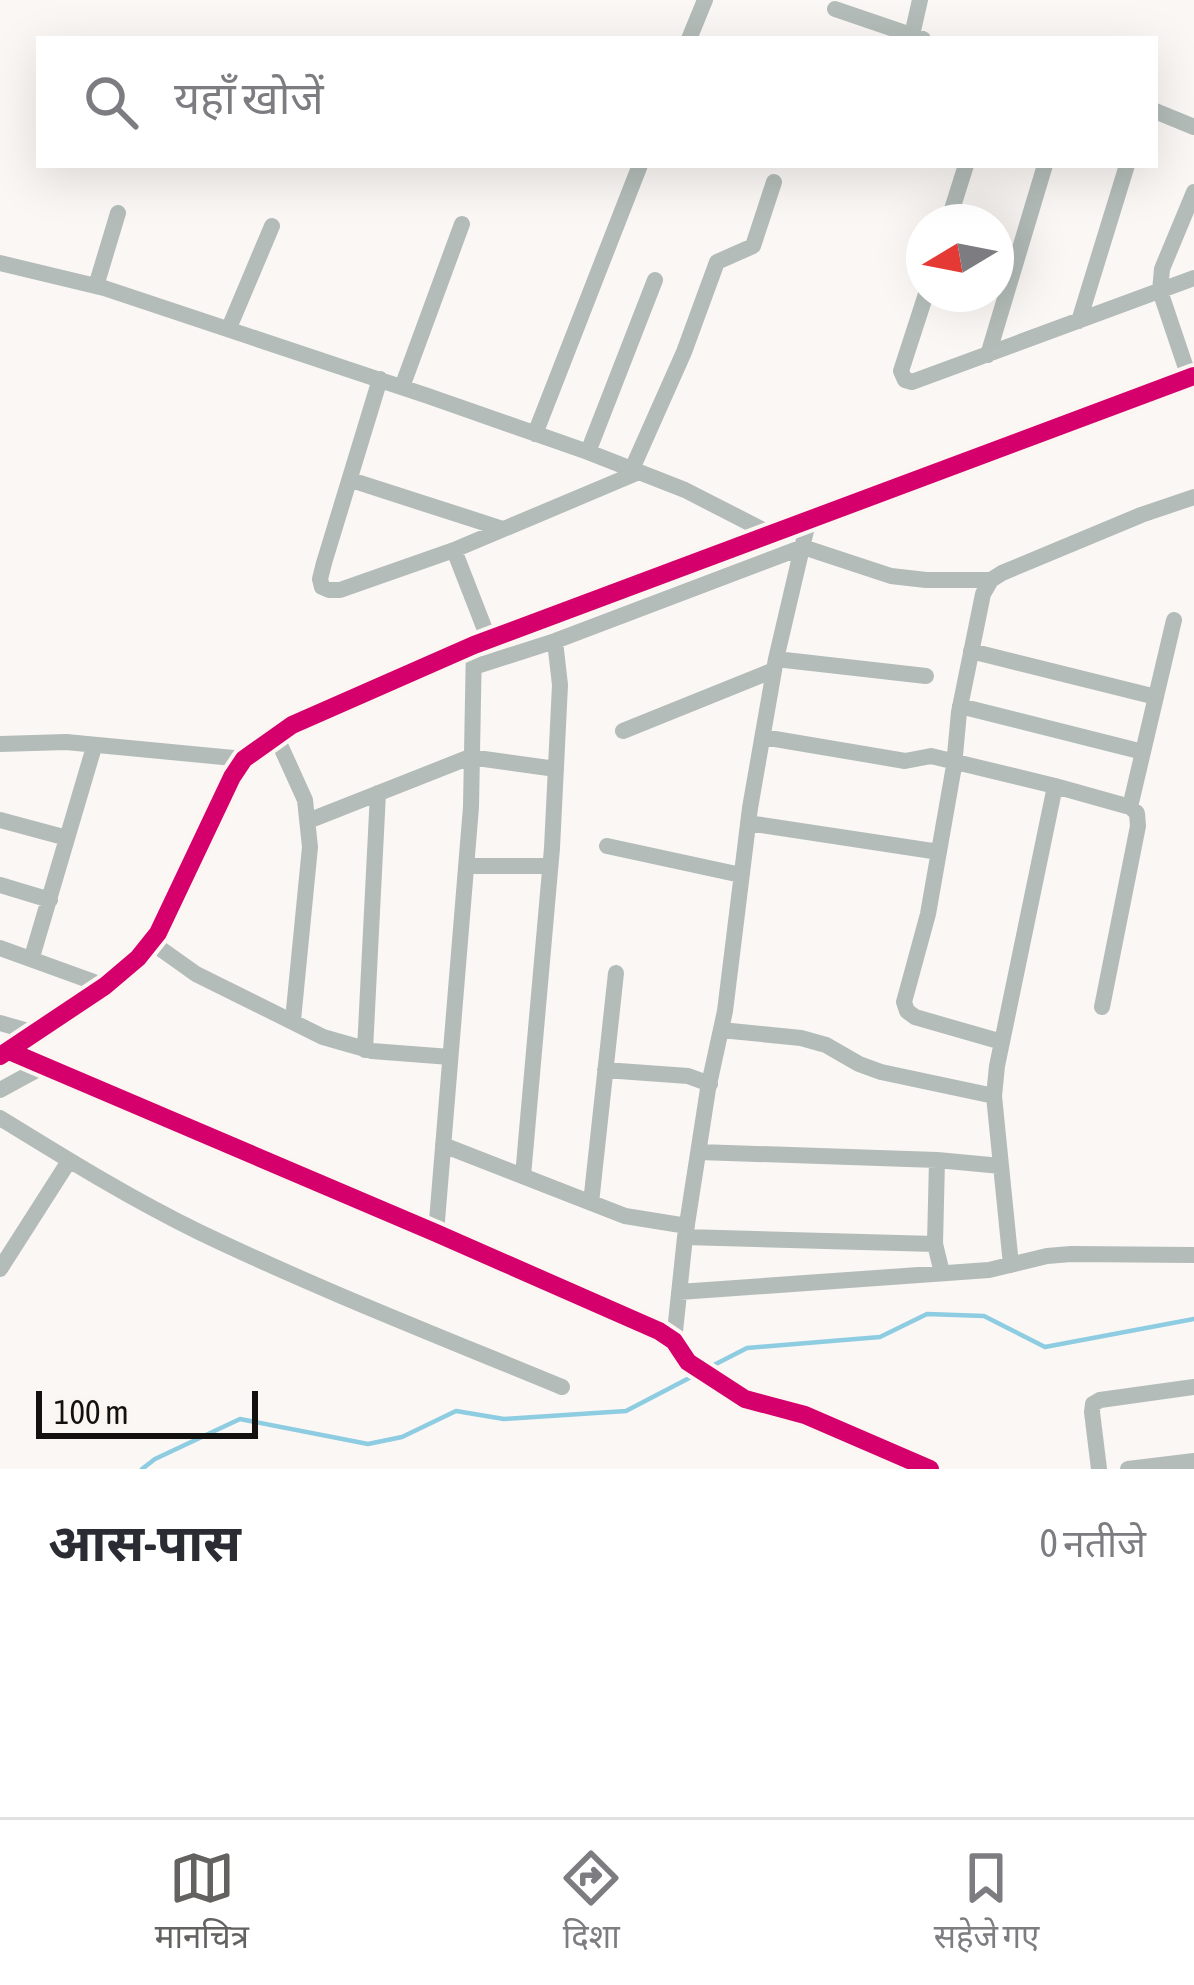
<!DOCTYPE html>
<html lang="hi">
<head>
<meta charset="utf-8">
<style>
	body { margin:0; font-family:"Asap Condensed","Noto Sans Devanagari",sans-serif; background:#f7f7f7; color:#2b2b33 }
	.compass { position:absolute; left:906px; top:204px; width:108px; height:108px; border-radius:50%; background:#fff; box-shadow:0 12px 48px #0002; rotate:260deg }
	.scale { position:absolute; left:36px; bottom:30px; width:222px; box-sizing:border-box; padding-left:12px; border:6px solid #131110; border-top:0; font-size:33px; line-height:42px; white-space:nowrap; color:#131110; -webkit-text-stroke:9px #fcf6f2; paint-order:stroke }
	.list { margin:0; padding:0; list-style:none }
	h2 { display:flex; justify-content:space-between; align-items:center; height:156px; margin:0; padding:0 48px; font-size:51px }
	h2 small { font-size:39px; font-weight:400; color:#7c7c81 }
	.icon { flex:none; width:66px; height:66px; fill:none; stroke:currentColor; stroke-width:2; stroke-linecap:round; stroke-linejoin:round }
	.map { position:relative; flex:none; width:1194px; height:1469px; overflow:hidden }
	.search { position:absolute; background:#fff; box-shadow:0 12px 48px #0002; left:36px; right:36px; top:36px; height:132px; display:flex; align-items:center; gap:30px; box-sizing:border-box; padding:0 42px; border-radius:0px; color:#7c7c81; font-size:45px }
	.sheet { height:348px; background:#fff }
	nav { display:flex; justify-content:space-around; align-items:center; box-sizing:border-box; height:168px; border-top:3px solid #e1e1e2; background:#fff; font-size:33px; color:#7c7c81 }
	nav a { display:grid; justify-items:center; gap:6px }
	nav .on { color:#646260 }
	.map>svg:first-child { display:block }
</style>
</head>
<body>
<div class="map">
<svg width="1194" height="1469" viewBox="0 0 1194 1469">
	<rect width="100%" height="100%" fill="#faf7f4"/>
	<g fill="none" stroke-linecap="round" stroke-linejoin="round">
		<path stroke="#8dcce1" stroke-width="4.5" d="M710,1367L747,1348L880,1337L927,1314L984,1316L1045,1347L1194,1319
			M142,1469L155,1459L240,1419L368,1444L402,1437L456,1411L504,1419L626,1411L695,1375"/>
		<path stroke="#b3bcb8" stroke-width="16" d="M835,9L923,39
			M912,35L920,0
			M689,39L705,0
			M1155,111L1194,127
			M948,222L966,165
			M0,263L104,288L428,396L588,452L685,490L769,533
			M96,286L118,213
			M926,294L901,371L905,380L912,382L1194,278
			M1079,321L1127,165
			M229,328L272,226
			M988,355L1045,165
			M1189,377L1160,291L1162,269L1194,192
			M380,379L324,563L320,579L322,587L329,590H340L454,550L639,472
			M402,387L462,224
			M535,434L640,165
			M588,452L655,280
			M632,469L684,352L717,262L753,246L774,182
			M351,480L503,529
			M454,550L489,640
			M971,651L1156,697
			M776,659L926,676
			M474,667L555,641L803,547L891,576L926,580H991
			M960,706L1143,752
			M623,731L774,670
			M276,736L305,800L310,847L293,1020
			M763,737L905,761L931,756L1055,786L1130,807L1137,813L1138,826L1102,1007
			M0,744L66,742L244,759
			M1130,807L1174,620
			M0,820L67,838
			M308,821L470,757L556,769
			M748,823L939,852
			M607,846L741,875
			M466,866H550
			M0,885L50,900
			M151,942L196,974L323,1037L372,1051L450,1057
			M0,948L105,986
			M32,957L94,747
			M0,1023L35,1033
			M721,1030L801,1038L826,1045L859,1064L881,1072L994,1096
			M1002,1042L915,1017L907,1011L904,1002L928,914L954,766L959,712L983,594L991,580L1002,573L1141,515L1194,497
			M365,1050L378,793
			M9,1051L436,1233L659,1331L674,1341L688,1362L745,1399L805,1415L930,1469
			M0,1056L105,986L138,958L158,933L232,777L244,759L292,725L474,645L1194,376
			M605,1070L688,1076L710,1084
			M0,1090L44,1066
			M0,1118C65,1158 131,1199 199,1232C318,1289 441,1337 562,1387
			M443,1145L625,1216L687,1226
			M699,1152L937,1160L1001,1166
			M937,1160L935,1244L942,1273
			M523,1176L552,848L560,685L555,641
			M591,1203L616,973
			M436,1233L471,807L474,645
			M685,1237L935,1244
			M1011,1265L994,1096L997,1066L1055,786
			M0,1269L69,1161
			M679,1292L989,1270L1047,1256L1071,1254L1194,1255
			M674,1341L685,1237L708,1089L725,1011L750,808L776,659L809,518
			M1099,1469L1092,1412L1093,1404L1100,1400L1194,1387
			M1128,1469L1194,1461"/>
		<defs>
			<path id="cycleway" d="M9,1051L436,1233L659,1331L674,1341L688,1362L745,1399L805,1415L930,1469
				M0,1056L105,986L138,958L158,933L232,777L244,759L292,725L474,645L1194,376"/>
		</defs>
		<use href="#cycleway" stroke="#fcf6f2" stroke-width="26"/>
		<use href="#cycleway" stroke="#d6006c" stroke-width="18"/>
	</g>
</svg>
<svg class="compass" viewBox="-18 -18 36 36"><path d="M0-13l5 13h-10z" fill="#e53935"/><path d="M0 13l5-13h-10z" fill="#7c7c81"/></svg>
<div class="scale">100 m</div>
<div class="search"><svg class="icon" aria-label="search" viewBox="0 0 24 24"><circle cx="10" cy="10" r="6"/><path d="M15 15l6 6"/></svg>यहाँ खोजें</div>
</div>
<section class="sheet">
<h2>आस-पास<small>0 नतीजे</small></h2>
<ul class="list">
</ul>
</section>
<nav>
<a class="on"><svg class="icon" aria-label="map" viewBox="0 0 24 24"><path d="M3 6l6-2 6 2 6-2v14l-6 2-6-2-6 2zM9 4v14M15 6v14"/></svg>मानचित्र</a>
<a><svg class="icon" aria-label="directions" viewBox="0 0 24 24"><path d="M12 3l9 9-9 9-9-9zM9 14v-3h6M13 9l2 2-2 2"/></svg>दिशा</a>
<a><svg class="icon" aria-label="saved" viewBox="0 0 24 24"><path d="M7 4h10v16l-5-4-5 4z"/></svg>सहेजे गए</a>
</nav>
</body>
</html>
